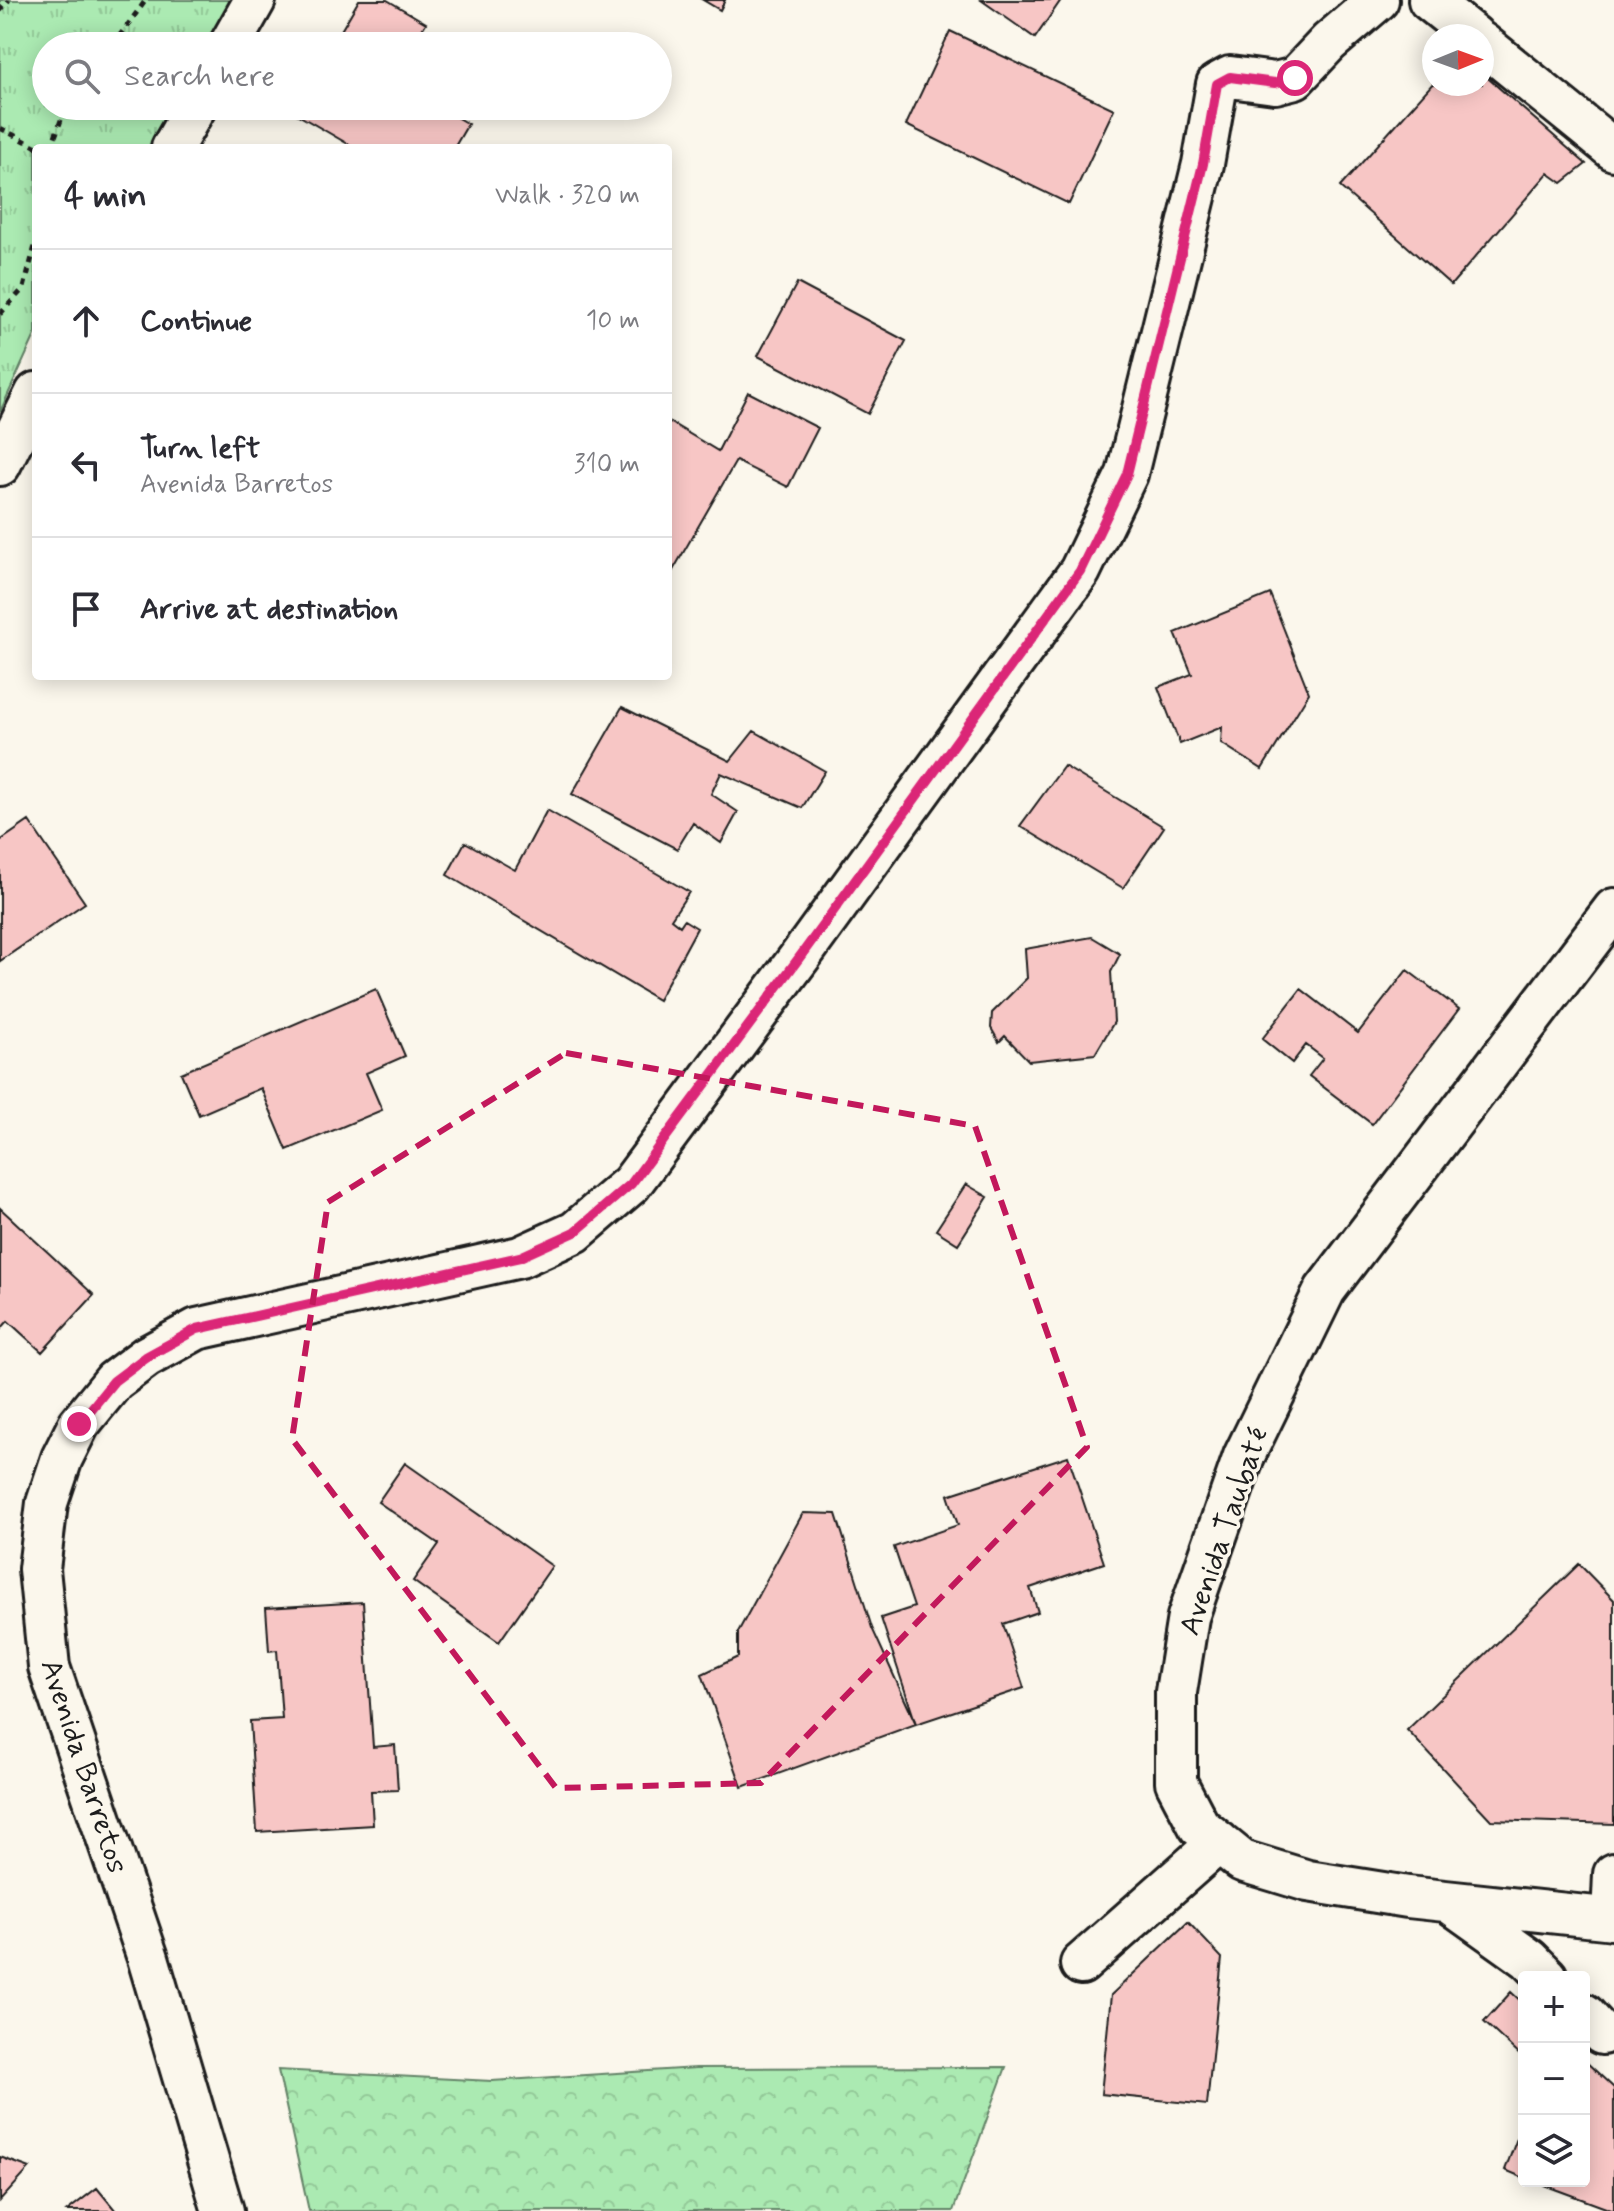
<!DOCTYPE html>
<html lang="en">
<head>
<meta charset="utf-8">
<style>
	body { margin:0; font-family:Mynerve,sans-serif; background:#f2f2f3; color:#2b2b33 }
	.controls { position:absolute; right:24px; bottom:24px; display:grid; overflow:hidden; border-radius:8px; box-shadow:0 4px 20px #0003 }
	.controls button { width:72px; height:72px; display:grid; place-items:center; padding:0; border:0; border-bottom:2px solid #e1e1e2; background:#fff; color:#2b2b33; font:40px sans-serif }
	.compass { position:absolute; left:1422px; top:24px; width:72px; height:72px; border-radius:50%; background:#fff; box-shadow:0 4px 20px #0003; rotate:89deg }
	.stop { position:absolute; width:24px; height:24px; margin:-18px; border:6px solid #db2777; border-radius:50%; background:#fff }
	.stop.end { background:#db2777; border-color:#fff; box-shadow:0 2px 8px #0008 }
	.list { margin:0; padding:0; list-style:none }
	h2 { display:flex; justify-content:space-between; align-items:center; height:104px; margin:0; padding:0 32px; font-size:34px }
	h2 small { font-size:26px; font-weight:400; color:#7c7c81 }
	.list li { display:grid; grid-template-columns:52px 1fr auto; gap:24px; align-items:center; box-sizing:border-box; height:144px; padding:0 32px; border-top:2px solid #e1e1e2 }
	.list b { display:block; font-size:30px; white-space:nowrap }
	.list p { margin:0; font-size:26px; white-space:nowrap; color:#7c7c81 }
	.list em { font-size:26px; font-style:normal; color:#7c7c81 }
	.icon { flex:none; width:44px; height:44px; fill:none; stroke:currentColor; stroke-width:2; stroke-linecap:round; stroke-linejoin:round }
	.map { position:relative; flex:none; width:1614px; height:2211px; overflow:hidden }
	.search { position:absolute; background:#fff; box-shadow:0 4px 20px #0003; left:32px; top:32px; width:640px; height:88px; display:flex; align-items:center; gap:20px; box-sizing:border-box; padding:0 28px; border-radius:44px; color:#7c7c81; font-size:30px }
	.panel { position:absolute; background:#fff; box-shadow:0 4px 20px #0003; left:32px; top:144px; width:640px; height:536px; border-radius:8px }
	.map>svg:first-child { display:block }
</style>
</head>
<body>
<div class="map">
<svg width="1614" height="2211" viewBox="0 0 1614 2211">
	<defs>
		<pattern id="forest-crowns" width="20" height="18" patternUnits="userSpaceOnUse" patternTransform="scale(2)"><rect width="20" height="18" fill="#abeab2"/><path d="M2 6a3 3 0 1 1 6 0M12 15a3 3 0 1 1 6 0" fill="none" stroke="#93c898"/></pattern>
		<pattern id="park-tufts" width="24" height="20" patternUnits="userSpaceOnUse" patternTransform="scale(2)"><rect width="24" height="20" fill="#abeab2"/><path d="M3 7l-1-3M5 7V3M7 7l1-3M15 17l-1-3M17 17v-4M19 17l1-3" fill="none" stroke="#93c898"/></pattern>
	</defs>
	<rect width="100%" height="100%" fill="#fbf7ec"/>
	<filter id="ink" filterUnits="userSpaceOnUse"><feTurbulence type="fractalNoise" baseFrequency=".0125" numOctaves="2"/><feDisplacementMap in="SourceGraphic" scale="16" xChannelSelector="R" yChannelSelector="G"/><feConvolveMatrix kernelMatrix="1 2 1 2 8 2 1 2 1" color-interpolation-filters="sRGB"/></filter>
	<g filter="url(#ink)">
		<path fill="url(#forest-crowns)" stroke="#648367" stroke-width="2" d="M1006,2067L953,2211H309L278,2070L492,2081L696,2068Z"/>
		<path fill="url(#park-tufts)" stroke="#648367" stroke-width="2" d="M0,0H235L212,46H46V106H175L148,148H36V333L0,412Z"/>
		<path fill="#f7c6c5" stroke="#1c1c1c" stroke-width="2" d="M359,0H387L426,23L412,46H332Z
			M703,0H725L720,10Z
			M981,0H1061L1035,38Z
			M950,31L1114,109L1069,204L906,125Z
			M1482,73L1586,164L1562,183L1548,173L1451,285L1340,187L1434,82V84H1482Z
			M297,106H437L468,124L454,148H355L293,112Z
			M797,283L906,341L868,414L758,356Z
			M748,392L818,428L788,487L736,461L668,579V421L718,451Z
			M1270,594L1309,693L1262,769L1221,743L1222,727L1180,744L1158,687L1192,674L1175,633Z
			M622,707L730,761L754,731L825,771L802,808L721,773L711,794L738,812L721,843L693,823L677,849L572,794Z
			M1064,766L1164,827L1123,888L1020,826Z
			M547,810L689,892L671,919L680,926L684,920L697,928L658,1000L447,875L465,842L515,870Z
			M29,821L85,903L0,961V841Z
			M1092,937L1120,954L1111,972L1114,1022L1095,1054L1029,1061L1005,1036L999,1042L991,1028L992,1013L1027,978L1025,949Z
			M1407,970L1459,1009L1372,1124L1309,1076L1323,1058L1306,1045L1292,1063L1262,1039L1301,989L1358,1033Z
			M376,989L405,1056L366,1073L382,1110L287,1150L261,1088L199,1115L181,1073Z
			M966,1184L988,1197L958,1244L936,1230Z
			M0,1208L94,1295L42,1352L8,1321L0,1330Z
			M1068,1456L1104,1563L1030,1588L1038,1612L1003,1624L1024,1688L916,1724L881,1618L914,1607L894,1547L958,1525L948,1495Z
			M405,1463L552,1566L499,1642L413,1581L439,1544L378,1502Z
			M803,1513L836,1514L872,1628L916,1724L742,1787L702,1674L738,1657V1632Z
			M1579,1564L1614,1600V1824L1491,1820L1407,1730Z
			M363,1602L373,1747L395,1745L398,1790L371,1791L373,1825L257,1832L250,1721L282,1719L277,1650L269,1651L266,1608Z
			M1188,1922L1222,1958L1207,2105L1101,2094L1111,1995Z
			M1511,1992L1524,2004V2059L1484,2022Z
			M1584,2060L1614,2088V2211L1533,2181H1584Z
			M1524,2120V2178L1505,2170Z
			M0,2157L30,2168L0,2201Z
			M97,2188L116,2211H67Z"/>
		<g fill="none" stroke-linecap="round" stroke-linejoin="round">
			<defs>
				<path id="minor" d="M1429,0L1474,36
					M1482,43L1614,150
					M229,46L255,0
					M172,148L196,106
					M0,465L36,393
					M1614,909L1325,1290L1244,1456L1188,1617L1176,1692V1782L1199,1826L1242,1861L1308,1881L1408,1897L1614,1919
					M1449,1902L1529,1959L1547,1977
					M1612,1919L1614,1874
					M1081,1964L1219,1842
					M1584,2014L1602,2034
					M223,2211L148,1958L49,1667L39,1569L47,1503L62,1458L79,1424L114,1381L146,1357L197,1329L520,1257L575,1232L631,1184L802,954L1080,571L1127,474L1203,164L1217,84L1230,77L1275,83L1295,78L1329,42L1378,0"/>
			</defs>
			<use href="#minor" stroke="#1c1c1c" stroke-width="46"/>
			<path stroke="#1c1c1c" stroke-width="5" stroke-dasharray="6 6" stroke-linecap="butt" d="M0,11L9,0
				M112,46L146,0
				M0,128L39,148
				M51,148L66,106
				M0,314L24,288L36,242"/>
			<use href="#minor" stroke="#fbf7ec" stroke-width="40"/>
		</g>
	</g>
	<g fill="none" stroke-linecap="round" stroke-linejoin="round" filter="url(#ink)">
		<path stroke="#db2777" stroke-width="10" d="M79,1424L114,1381L146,1357L197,1329L520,1257L575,1232L631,1184L802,954L1080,571L1127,474L1203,164L1217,84L1230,77L1275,83L1295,78"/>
	</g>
	<path fill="none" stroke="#c2185b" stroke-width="6" stroke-dasharray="16 10" stroke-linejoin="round" d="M566,1053L975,1126L1087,1447L761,1783L556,1788L292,1439L328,1202Z"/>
	<g text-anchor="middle" stroke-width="7" stroke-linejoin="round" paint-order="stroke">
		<g font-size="30" fill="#1c1c1c" stroke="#fbf7ec">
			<text transform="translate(1223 1531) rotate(-71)" y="10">Avenida Taubaté</text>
			<text transform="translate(85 1766) rotate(72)" y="10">Avenida Barretos</text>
		</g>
	</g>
</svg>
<div class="controls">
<button>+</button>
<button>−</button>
<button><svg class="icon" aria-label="layers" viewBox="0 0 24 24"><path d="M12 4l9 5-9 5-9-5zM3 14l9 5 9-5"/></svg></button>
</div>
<svg class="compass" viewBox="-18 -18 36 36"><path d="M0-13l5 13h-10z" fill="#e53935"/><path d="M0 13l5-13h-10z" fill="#7c7c81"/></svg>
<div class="stop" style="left:1295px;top:78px"></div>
<div class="stop end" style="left:79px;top:1424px"></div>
<div class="search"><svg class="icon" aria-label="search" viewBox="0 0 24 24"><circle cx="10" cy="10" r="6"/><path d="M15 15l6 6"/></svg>Search here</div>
<section class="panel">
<h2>4 min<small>Walk · 320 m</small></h2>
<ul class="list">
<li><svg class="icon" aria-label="ahead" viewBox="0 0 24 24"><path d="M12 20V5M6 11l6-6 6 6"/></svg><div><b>Continue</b></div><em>10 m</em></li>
<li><svg class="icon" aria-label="left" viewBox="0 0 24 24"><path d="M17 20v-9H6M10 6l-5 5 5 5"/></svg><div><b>Turn left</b><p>Avenida Barretos</p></div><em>310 m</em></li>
<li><svg class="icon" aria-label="arrive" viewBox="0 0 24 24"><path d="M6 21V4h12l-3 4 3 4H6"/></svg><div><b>Arrive at destination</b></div></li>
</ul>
</section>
</div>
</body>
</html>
